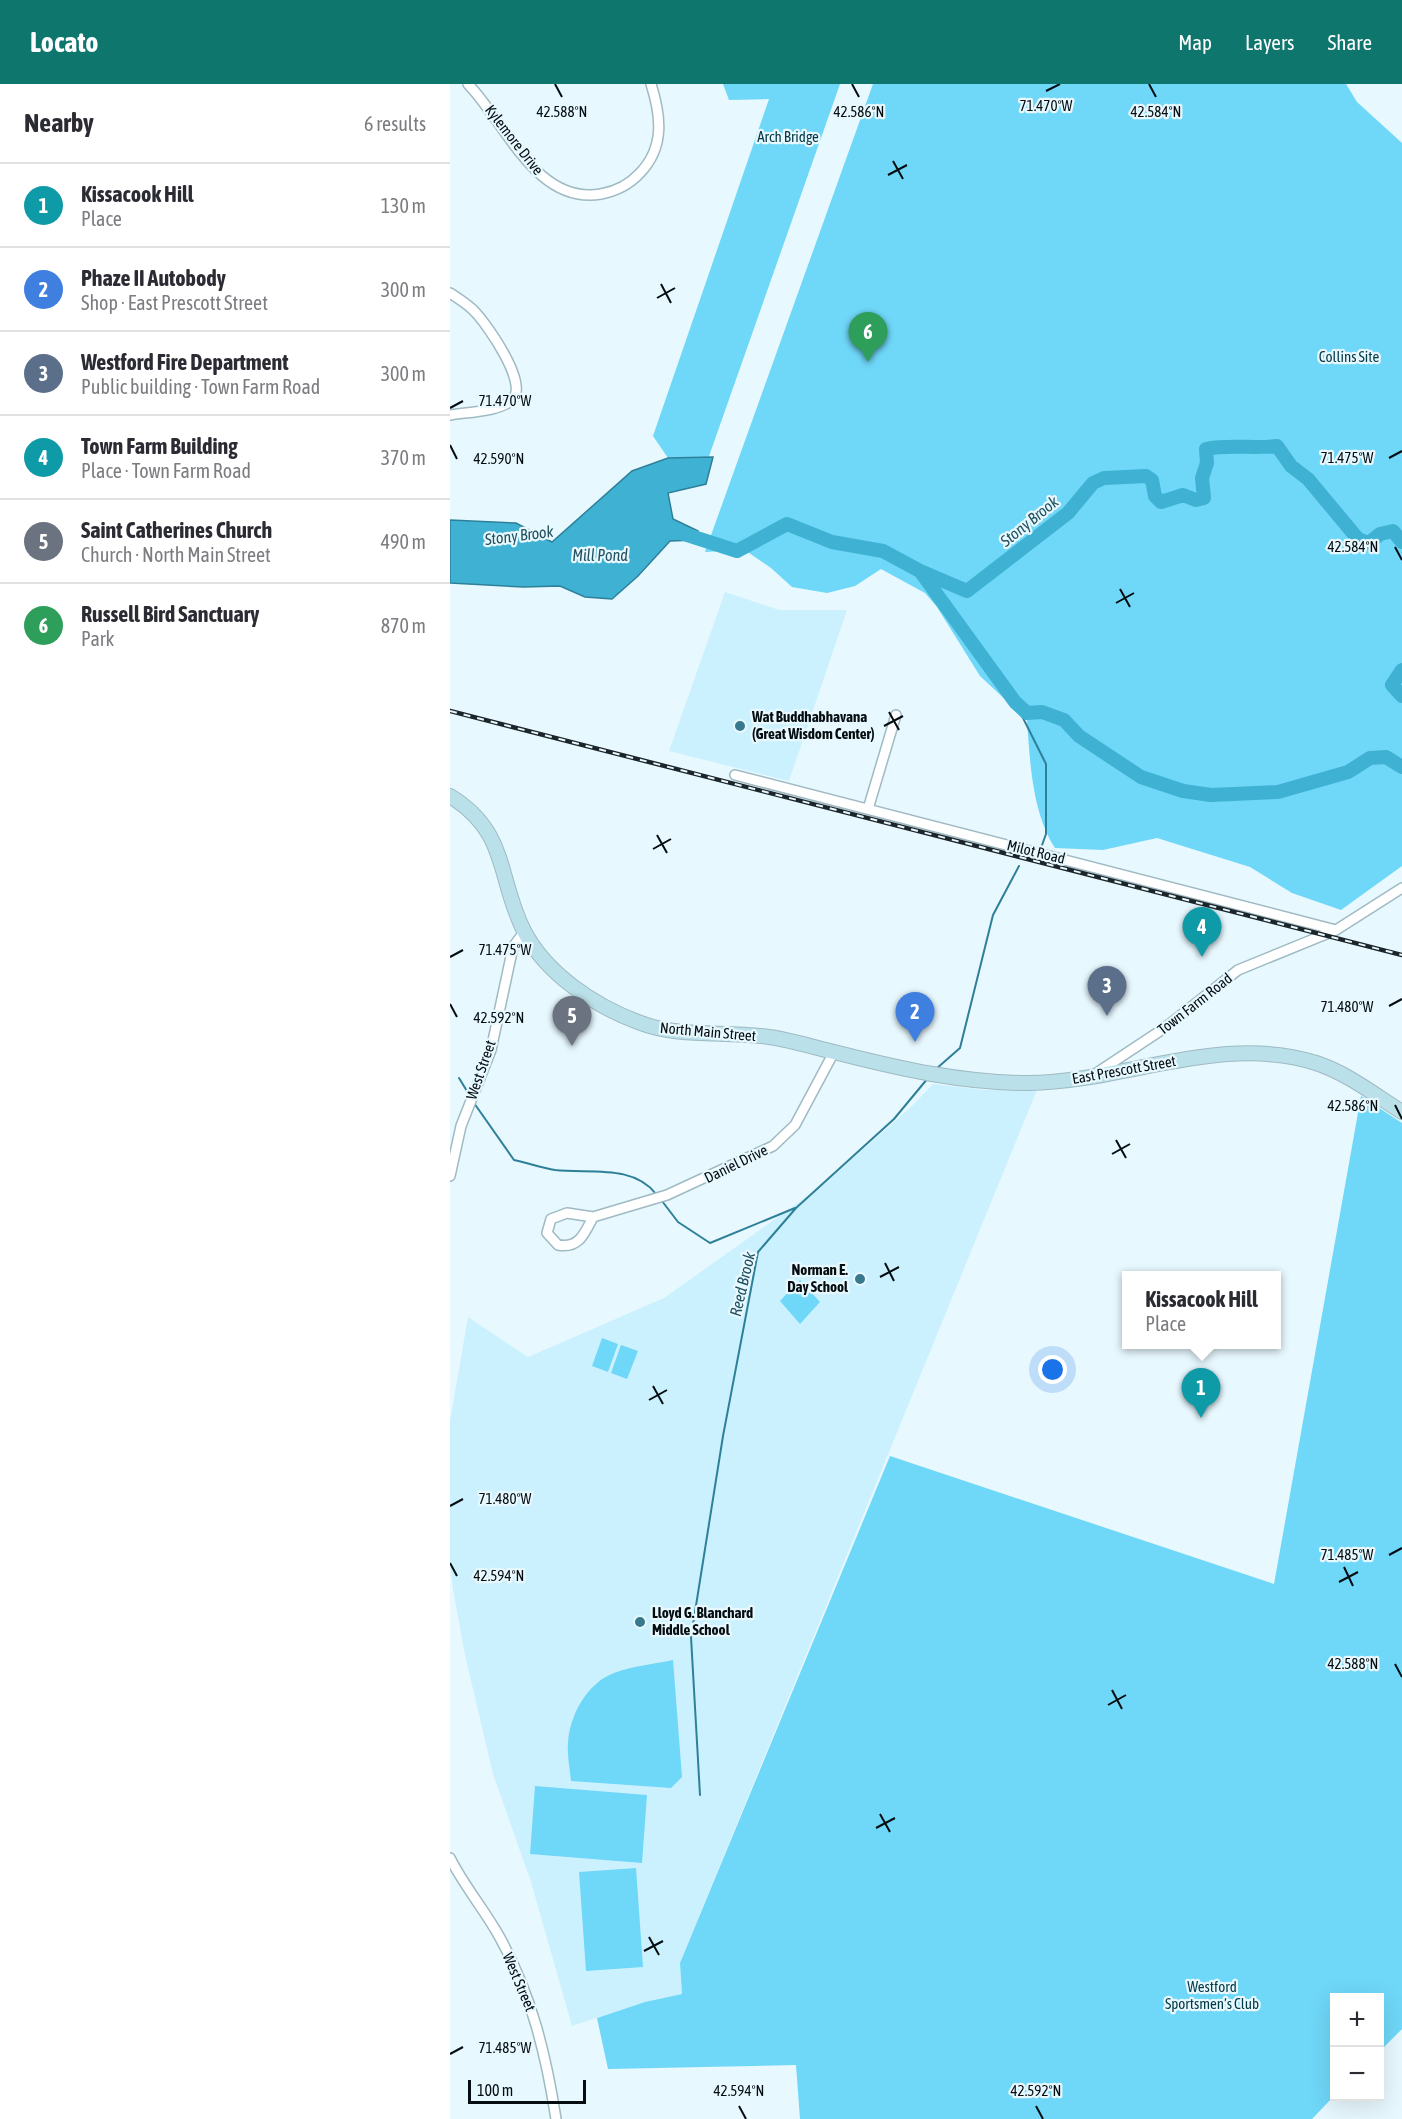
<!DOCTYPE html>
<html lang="en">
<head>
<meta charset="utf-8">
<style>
	body { margin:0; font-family:"Asap Condensed",sans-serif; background:#f2f2f3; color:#2b2b33 }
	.controls { position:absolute; right:18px; bottom:18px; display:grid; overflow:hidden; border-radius:0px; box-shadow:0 6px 24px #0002 }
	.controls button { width:54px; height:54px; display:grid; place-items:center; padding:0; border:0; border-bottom:2px solid #e1e1e2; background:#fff; color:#2b2b33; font:30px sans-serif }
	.scale { position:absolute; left:18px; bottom:15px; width:118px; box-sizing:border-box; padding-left:6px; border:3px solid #050d11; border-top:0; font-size:16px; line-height:21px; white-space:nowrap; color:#050d11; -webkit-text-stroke:4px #e7f8fe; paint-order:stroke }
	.you { position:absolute; left:603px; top:1286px; width:21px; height:21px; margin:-15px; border:4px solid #fff; border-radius:50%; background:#1a73e8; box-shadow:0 0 0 9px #1a73e833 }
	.badge { display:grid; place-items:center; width:39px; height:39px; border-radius:50%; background:#0f766e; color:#fff; font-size:20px; font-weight:700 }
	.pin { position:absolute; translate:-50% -50px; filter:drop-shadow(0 2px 3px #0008) }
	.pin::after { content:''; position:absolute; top:32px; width:21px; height:18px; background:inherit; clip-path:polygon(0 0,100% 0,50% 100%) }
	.popup { position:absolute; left:672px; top:1187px; width:159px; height:78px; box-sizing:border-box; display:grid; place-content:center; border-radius:0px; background:#fff; filter:drop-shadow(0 2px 4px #0005); font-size:20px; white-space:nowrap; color:#7c7c81 }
	.popup b { font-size:22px; color:#2b2b33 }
	.popup::after { content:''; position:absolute; left:50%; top:100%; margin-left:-12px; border:12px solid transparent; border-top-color:#fff }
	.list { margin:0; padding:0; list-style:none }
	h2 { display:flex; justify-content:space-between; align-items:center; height:78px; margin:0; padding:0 24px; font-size:26px }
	h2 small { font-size:20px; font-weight:400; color:#7c7c81 }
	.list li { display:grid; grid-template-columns:39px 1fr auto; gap:18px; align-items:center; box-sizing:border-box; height:84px; padding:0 24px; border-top:2px solid #e1e1e2 }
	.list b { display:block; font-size:22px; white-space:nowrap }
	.list p { margin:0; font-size:20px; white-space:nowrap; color:#7c7c81 }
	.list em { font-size:20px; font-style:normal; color:#7c7c81 }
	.map { position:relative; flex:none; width:952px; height:2035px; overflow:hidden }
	header { display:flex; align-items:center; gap:36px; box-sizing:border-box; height:84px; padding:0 30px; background:#0f766e; color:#fff }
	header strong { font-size:28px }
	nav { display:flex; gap:33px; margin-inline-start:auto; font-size:21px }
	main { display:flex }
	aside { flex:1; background:#fff }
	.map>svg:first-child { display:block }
</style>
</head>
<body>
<header>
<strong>Locato</strong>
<nav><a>Map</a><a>Layers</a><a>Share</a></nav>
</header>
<main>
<aside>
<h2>Nearby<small>6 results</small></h2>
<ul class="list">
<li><span class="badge" style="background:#0f9aa8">1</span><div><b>Kissacook Hill</b><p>Place</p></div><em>130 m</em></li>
<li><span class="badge" style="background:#3f7fe0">2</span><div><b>Phaze II Autobody</b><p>Shop · East Prescott Street</p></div><em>300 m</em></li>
<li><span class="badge" style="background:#5c6f8a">3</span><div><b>Westford Fire Department</b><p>Public building · Town Farm Road</p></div><em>300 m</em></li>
<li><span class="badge" style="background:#0f9aa8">4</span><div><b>Town Farm Building</b><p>Place · Town Farm Road</p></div><em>370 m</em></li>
<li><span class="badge" style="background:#6b7280">5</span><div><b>Saint Catherines Church</b><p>Church · North Main Street</p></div><em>490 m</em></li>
<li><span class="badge" style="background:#2e9e5b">6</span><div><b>Russell Bird Sanctuary</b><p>Park</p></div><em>870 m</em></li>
</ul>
</aside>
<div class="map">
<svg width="952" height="2035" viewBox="0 0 952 2035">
	<rect width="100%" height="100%" fill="#e7f8fe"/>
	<path fill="#ccf1fe" d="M275,508L329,526H397L339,697L219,667Z
		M483,1000L534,1006H587L230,1879L232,1910L195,1918L122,1942L81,1798L43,1690L15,1571L3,1505L0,1480V1337L18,1233L78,1273L214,1214L373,1101L463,1021Z"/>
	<path fill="#6fd7f8" d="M273,0H390L258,375L218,374L203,352L319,15L279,16Z
		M423,0H896L907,18L952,59V782L891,826L842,809L800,783L707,754L653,766L605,764C582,728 580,678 577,636L530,592L487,523L475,509L431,485L405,502L377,509L342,503L321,484L286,460L272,467L255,468Z
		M911,1012L952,1039V1945L930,1967V1914H884V2012L862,2035H350L346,1981L158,1985L147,1934L195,1918L232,1910L230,1879L440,1372L824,1500Z
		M350,1196L370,1218L350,1240L330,1217Z
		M152,1254L168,1260L158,1288L142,1282Z
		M171,1261L188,1267L177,1295L161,1289Z
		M223,1576L232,1693L221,1704L121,1697C120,1685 117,1672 118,1660C119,1632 137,1599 164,1589C183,1582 204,1580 223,1576Z
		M85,1702L197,1711L192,1779L80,1770Z
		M186,1784L193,1883L136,1887L129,1788Z"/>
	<path fill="#3fb2d3" stroke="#2e8099" stroke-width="1.5" d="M263,373L256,400L218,409L223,435L248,447L245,456L220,457L188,492L162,515L135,513L110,502L73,503L0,499V436L66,439L102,458L182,387L218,374Z"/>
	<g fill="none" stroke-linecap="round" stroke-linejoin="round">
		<path stroke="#2e8099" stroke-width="2" d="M565,618L596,680V750L591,764
			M486,985L510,964L543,831L569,782
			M9,994L20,1012
			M24,1019L64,1076C78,1079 92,1084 105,1086C139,1090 183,1080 206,1110
			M212,1117L228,1138L260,1159L345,1124
			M250,1711L241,1553L273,1352L308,1168L346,1124L444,1035L478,994"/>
		<path stroke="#3fb2d3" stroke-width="14" d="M228,448L287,467L337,440L382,458L433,467L470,487L565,618L577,629L592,628L614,636L629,652L691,693L733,707L761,711L828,708L898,688L920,674L936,673L952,683
			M470,487L517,507L618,429L643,399L654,394L696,392L702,396L705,412L711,418L733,411L746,416L754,414L752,394L757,379L756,365C779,360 803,365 827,362L841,382L858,395L908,455L919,459L930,450L943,447L952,458
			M952,586L942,601L952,612"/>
		<defs>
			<path id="minor" d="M18,0C56,39 86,121 151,110C167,107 179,101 190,89C215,63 211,32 201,0
				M0,209C9,215 19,221 26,229C38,242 78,299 63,315C50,328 17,328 0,331
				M285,691L886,846
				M418,725L446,631
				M645,990L716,943L788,886L886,846L952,804
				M0,1092L11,1042L41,966L63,863L74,848
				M143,1133L117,1129L101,1135L97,1149L108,1161C129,1165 135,1149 143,1133L217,1111L323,1062L345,1041L384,968
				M0,1774C14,1802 34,1825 49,1852C81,1909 96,1970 106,2035"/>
			<path id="secondary" d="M0,712C59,748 47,794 74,847C96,890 145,922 188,938C231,955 275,946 319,953C342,956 365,964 388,969C451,985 513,999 578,999C675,998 771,949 866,979C897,989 925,1011 952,1028"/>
		</defs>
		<use href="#minor" stroke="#9fbac3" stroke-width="12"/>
		<use href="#secondary" stroke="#9fbac3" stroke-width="16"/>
		<use href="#minor" stroke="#fff" stroke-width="9"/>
		<use href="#secondary" stroke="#bae0e9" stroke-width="14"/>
		<defs>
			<path id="rail" d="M0,627L952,871"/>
		</defs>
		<use href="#rail" stroke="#1c2529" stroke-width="4.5"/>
		<use href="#rail" stroke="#e7f8fe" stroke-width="2" stroke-dasharray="7" stroke-linecap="butt"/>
	</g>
	<path fill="none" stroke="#050d11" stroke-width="2" d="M105,0L112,13M402,0L409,13M699,0L706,13M596,7L610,0M443,77L453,95M438,91L457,81M211,200L221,219M207,214L225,204M0,324L13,317M0,361L7,375M939,374L952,367M945,463L952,476M670,505L680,523M666,519L684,509M439,628L449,646M434,642L453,632M207,751L217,769M203,765L221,755M0,873L13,866M0,920L7,933M939,922L952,915M945,1021L952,1035M666,1056L676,1074M662,1070L680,1060M435,1179L444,1197M430,1193L449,1183M203,1302L213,1320M199,1316L217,1306M0,1422L13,1415M939,1471L952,1464M0,1479L7,1492M894,1483L903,1502M889,1498L908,1488M945,1580L952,1593M662,1606L672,1625M658,1621L676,1611M430,1730L440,1748M426,1744L445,1734M199,1853L209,1871M194,1867L213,1857M0,1970L13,1963M289,2022L296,2035M586,2022L593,2035"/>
	<g fill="#39798d" stroke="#e7f8fe" stroke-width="2">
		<circle cx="290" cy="642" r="6"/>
		<circle cx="410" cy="1195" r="6"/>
		<circle cx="190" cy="1538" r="6"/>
	</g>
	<g text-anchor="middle" stroke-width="4.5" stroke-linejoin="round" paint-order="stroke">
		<g font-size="15" fill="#033846" stroke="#e7f8fe">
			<text x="338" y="58">Arch Bridge</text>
			<text x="899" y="278">Collins Site</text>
			<text x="762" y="1908">Westford<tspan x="762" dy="17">Sportsmen’s Club</tspan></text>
		</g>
		<g font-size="15" fill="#050d11" stroke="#e7f8fe">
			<text transform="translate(64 56) rotate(52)" y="5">Kylemore Drive</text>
			<text transform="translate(586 768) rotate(14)" y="5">Milot Road</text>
			<text transform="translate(745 920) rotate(-38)" y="5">Town Farm Road</text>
			<text transform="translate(258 948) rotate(5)" y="5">North Main Street</text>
			<text transform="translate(31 986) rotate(-71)" y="5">West Street</text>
			<text transform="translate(674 986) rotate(-10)" y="5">East Prescott Street</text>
			<text transform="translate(286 1080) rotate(-26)" y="5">Daniel Drive</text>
			<text transform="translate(69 1898) rotate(67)" y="5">West Street</text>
		</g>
		<g font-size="15" font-weight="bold" fill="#050d11" stroke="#e7f8fe" text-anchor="start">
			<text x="302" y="638">Wat Buddhabhavana<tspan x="302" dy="17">(Great Wisdom Center)</tspan></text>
			<text x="398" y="1191" text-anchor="end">Norman E.<tspan x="398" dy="17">Day School</tspan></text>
			<text x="202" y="1534">Lloyd G. Blanchard<tspan x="202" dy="17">Middle School</tspan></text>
		</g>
		<g font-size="16" font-style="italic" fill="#21505f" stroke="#e7f8fe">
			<text transform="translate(579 437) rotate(-39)" y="6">Stony Brook</text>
			<text transform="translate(69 451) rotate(-7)" y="6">Stony Brook</text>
			<text x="150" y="477">Mill Pond</text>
			<text transform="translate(292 1200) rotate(-77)" y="6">Reed Brook</text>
		</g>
	</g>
	<g font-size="15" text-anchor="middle" fill="#050d11" stroke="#e7f8fe" stroke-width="4.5" stroke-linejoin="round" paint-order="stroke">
		<text x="596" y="27">71.470°W</text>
		<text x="112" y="33">42.588°N</text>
		<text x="409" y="33">42.586°N</text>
		<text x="706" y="33">42.584°N</text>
		<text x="55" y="322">71.470°W</text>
		<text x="897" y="379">71.475°W</text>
		<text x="49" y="380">42.590°N</text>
		<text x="903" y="468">42.584°N</text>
		<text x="55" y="871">71.475°W</text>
		<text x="897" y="928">71.480°W</text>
		<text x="49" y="939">42.592°N</text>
		<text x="903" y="1027">42.586°N</text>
		<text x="55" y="1420">71.480°W</text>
		<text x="897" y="1476">71.485°W</text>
		<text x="49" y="1497">42.594°N</text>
		<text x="903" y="1585">42.588°N</text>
		<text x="55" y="1969">71.485°W</text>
		<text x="289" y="2012">42.594°N</text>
		<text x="586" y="2012">42.592°N</text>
	</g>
</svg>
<div class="controls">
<button>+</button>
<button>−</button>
</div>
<div class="scale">100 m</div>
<div class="you"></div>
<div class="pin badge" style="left:751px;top:1334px;background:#0f9aa8">1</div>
<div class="popup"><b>Kissacook Hill</b>Place</div>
<div class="pin badge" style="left:465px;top:958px;background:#3f7fe0">2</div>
<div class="pin badge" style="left:657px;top:932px;background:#5c6f8a">3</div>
<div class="pin badge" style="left:752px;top:873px;background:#0f9aa8">4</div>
<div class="pin badge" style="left:122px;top:962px;background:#6b7280">5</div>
<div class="pin badge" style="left:418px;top:278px;background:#2e9e5b">6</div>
</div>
</main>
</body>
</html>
